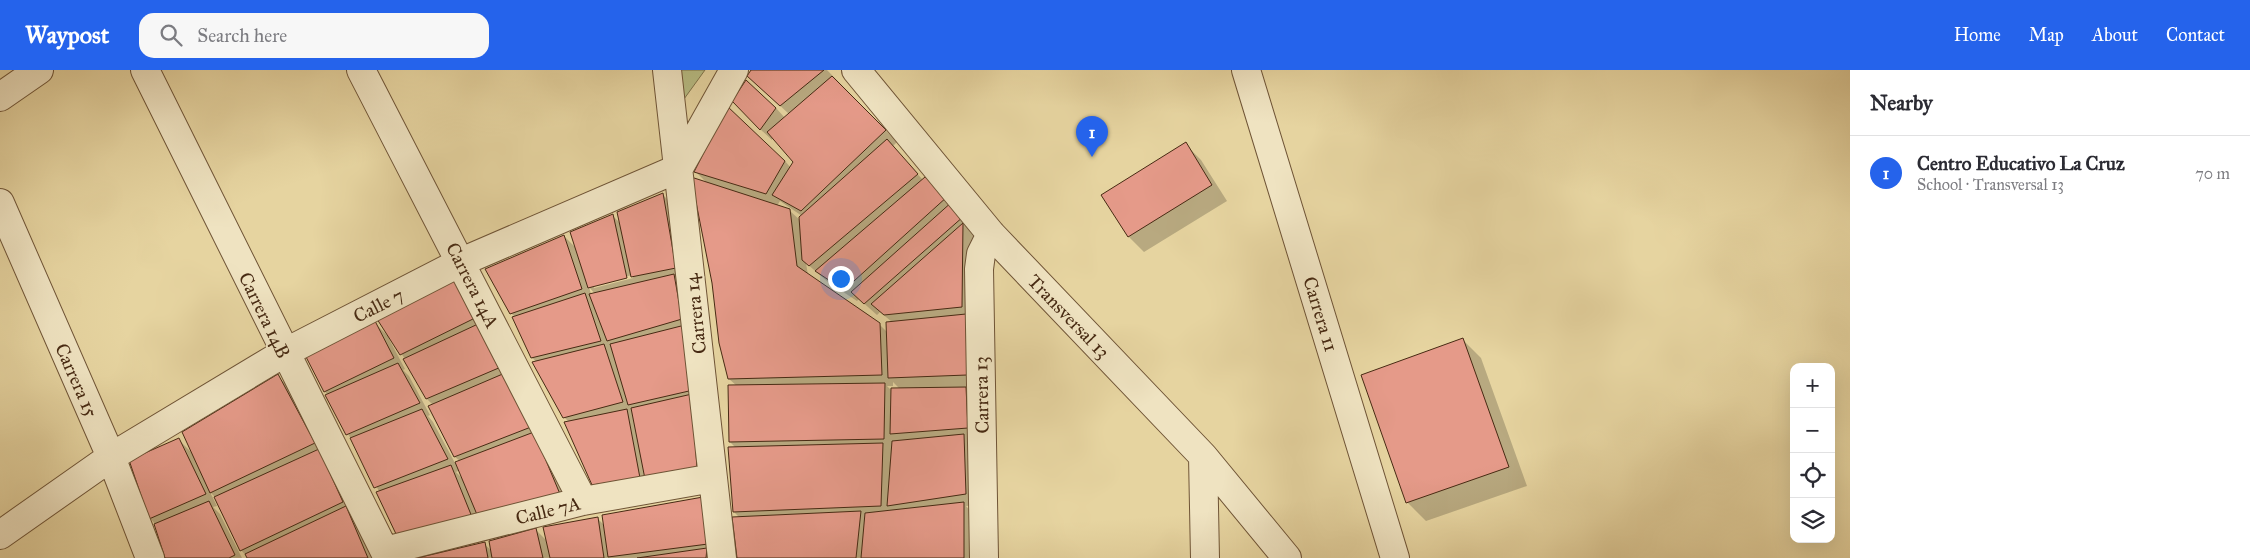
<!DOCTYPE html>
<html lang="en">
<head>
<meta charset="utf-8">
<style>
	body { margin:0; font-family:"IM FELL Great Primer",serif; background:#f7f7f7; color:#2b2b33 }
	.controls { position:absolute; right:15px; bottom:15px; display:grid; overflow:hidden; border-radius:10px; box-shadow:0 5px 20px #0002 }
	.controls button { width:45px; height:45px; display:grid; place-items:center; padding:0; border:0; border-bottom:1px solid #e1e1e2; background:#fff; color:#2b2b33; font:25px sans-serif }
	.you { position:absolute; left:840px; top:208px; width:18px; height:18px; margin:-12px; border:4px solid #fff; border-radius:50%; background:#1a73e8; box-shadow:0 0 0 8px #1a73e833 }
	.badge { display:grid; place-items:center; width:32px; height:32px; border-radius:50%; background:#2563eb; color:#fff; font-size:16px; font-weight:700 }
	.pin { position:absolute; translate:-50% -41px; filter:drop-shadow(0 1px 2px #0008) }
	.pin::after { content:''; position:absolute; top:26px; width:18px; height:15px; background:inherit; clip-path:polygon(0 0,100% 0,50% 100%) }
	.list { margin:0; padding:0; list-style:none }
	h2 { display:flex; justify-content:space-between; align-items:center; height:65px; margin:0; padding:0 20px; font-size:21px }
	h2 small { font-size:16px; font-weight:400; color:#7c7c81 }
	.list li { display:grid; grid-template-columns:32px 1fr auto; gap:15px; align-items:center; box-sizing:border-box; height:75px; padding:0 20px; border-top:1px solid #e1e1e2 }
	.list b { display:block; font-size:19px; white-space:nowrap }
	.list p { margin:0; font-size:16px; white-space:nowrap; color:#7c7c81 }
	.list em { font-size:16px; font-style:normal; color:#7c7c81 }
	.icon { flex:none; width:28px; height:28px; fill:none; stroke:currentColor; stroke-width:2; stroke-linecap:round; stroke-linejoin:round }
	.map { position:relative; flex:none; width:1850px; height:488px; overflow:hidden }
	header { display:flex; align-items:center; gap:30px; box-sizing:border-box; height:70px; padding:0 25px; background:#2563eb; color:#fff }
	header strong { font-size:24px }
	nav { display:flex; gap:28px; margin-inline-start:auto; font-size:18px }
	.search { width:350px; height:45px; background:#f7f7f7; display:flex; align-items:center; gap:12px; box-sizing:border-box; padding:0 18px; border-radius:15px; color:#7c7c81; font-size:19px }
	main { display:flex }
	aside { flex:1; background:#fff }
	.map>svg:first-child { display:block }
</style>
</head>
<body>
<header>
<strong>Waypost</strong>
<div class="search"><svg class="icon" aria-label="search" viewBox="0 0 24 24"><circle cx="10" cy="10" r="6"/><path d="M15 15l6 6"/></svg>Search here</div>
<nav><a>Home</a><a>Map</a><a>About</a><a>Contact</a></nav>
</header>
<main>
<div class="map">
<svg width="1850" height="488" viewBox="0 0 1850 488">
	<rect width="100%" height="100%" fill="#e6d4a0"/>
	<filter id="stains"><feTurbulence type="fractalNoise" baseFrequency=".004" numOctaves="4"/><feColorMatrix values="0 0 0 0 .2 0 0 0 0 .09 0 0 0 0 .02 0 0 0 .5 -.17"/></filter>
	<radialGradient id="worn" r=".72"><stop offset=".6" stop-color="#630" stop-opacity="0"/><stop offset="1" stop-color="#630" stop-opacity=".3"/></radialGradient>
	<path fill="#b7bc83" stroke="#7f734b" d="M676,0H705L684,29Z"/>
	<path fill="#0003" fill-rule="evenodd" d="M753,0H827L897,72L892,77L923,110L925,109L974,158L970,162L974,166L973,248L978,316L964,317L977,330L979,369L968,370L975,377L977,435L966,436L974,445L975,488H739L740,448L734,442L736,378L730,372L737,316L729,309L708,114L695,101L785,91L791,98L795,92L773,68L772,70L760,59L776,38L785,48L789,44L748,6ZM780,131L802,146L801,151L790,141L777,136ZM806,193L828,212L857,231L859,229L877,245L880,242L892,252L887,262L879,254L808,205ZM893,312L900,319L892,321L887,316H893Z
		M1185,74L1201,90L1227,131L1144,182L1129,167Z
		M663,125L674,136L708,409L605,426L593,414L569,352L564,347L537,292L532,288L515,247L511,243L564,166L577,179L612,145L621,154ZM632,205L633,208L594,218V215ZM589,217L595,224H591Z
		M454,209L570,435L408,475L325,321L375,253L388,266ZM391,268L405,289L427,329L433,335L429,336L455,387L460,391L455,393L433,352L428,346L430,345L409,306L403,300L405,299L389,269ZM460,400L464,410L456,402Z
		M1462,269L1481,288L1527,416L1426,451L1407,432Z
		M277,306L289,317L374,488H248L241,480L215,427L210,422L217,436L213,437L220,444L242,488H167L155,454L150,448L178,369L194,385Z
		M702,429L715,488H423L484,474L492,481L536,460L547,471L597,448L605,456Z"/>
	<path fill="#e59a89" stroke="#472a13" d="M751,0H824L780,36L747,6Z
		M832,6L886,60L801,141L772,125L793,92L767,62Z
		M746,10L776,38L760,60L732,31Z
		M727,36L785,91L766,124L694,102Z
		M887,69L918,104L809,196L802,190L799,147Z
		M1186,72L1212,115L1128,167L1101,125Z
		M691,107L790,139L797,196L880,253L882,305L728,309L719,273L712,213Z
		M925,107L948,126L844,220L815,201Z
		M663,123L676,198L631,207L617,142Z
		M953,131L964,146L864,234L851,222Z
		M613,144L627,208L588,218L570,162Z
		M963,153L962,237L884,245L871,234Z
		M564,165L582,219L510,244L485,199Z
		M674,204L682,249L607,271L589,224Z
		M454,208L475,248L400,285L377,249Z
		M585,223L601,271L531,288L512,247Z
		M966,244L967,305L888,308L886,252Z
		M375,251L394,288L324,322L304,283Z
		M478,254L501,297L426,329L403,289Z
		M685,255L689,321L628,335L610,274Z
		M1463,268L1509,397L1406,433L1361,305Z
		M604,274L623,332L563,348L532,292Z
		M398,293L420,333L346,365L325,325Z
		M505,303L531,357L454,387L428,336Z
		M278,304L315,373L210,423L182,362Z
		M885,313L884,369L729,372L728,315Z
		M966,317L968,358L890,364L891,318Z
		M692,324L697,398L645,409L631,338Z
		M422,339L448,389L374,418L350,368Z
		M627,339L640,408L592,415L564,352Z
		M534,362L560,424L478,447L455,392Z
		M964,364L966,424L887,436L892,371Z
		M179,368L206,424L149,449L129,390Z
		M883,373L881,436L733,442L728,377Z
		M319,379L343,432L240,481L214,427Z
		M451,395L472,447L396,464L376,422Z
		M703,427L708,474L608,487L602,445Z
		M209,431L235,485L229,488H165L154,454Z
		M964,432V488H861L865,443Z
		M346,436L368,488H247L245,484Z
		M861,441L856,488H737L732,447Z
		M598,447L604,488H550L543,457Z
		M536,458L543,488H492L489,471Z
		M485,472L488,488H417Z
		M707,478L706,488H637Z"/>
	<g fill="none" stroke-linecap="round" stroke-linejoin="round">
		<defs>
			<path id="minor" d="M145,0L388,488
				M361,0L583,431
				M667,0L722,488
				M856,0L991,164L1203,386L1287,488
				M1246,0L1395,488
				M0,27L39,0
				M0,133L111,387L150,488
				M1203,386L1205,488
				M0,465L111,387L284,283L461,192L679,98L734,0
				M385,481L583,431L713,408
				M984,488L979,199L981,184L991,164"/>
		</defs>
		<use href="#minor" stroke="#6f5436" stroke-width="30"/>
		<use href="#minor" stroke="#efe3c1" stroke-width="28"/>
	</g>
	<g text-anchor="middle" stroke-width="4" stroke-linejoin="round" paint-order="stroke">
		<g font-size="19" fill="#472a13" stroke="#efe3c1">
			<text transform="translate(473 215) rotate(63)" y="7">Carrera 14A</text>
			<text transform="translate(378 235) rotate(-27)" y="7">Calle 7</text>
			<text transform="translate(695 244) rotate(-96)" y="7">Carrera 14</text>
			<text transform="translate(1321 244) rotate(73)" y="7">Carrera 11</text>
			<text transform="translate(265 245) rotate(64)" y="7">Carrera 14B</text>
			<text transform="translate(1069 246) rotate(46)" y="7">Transversal 13</text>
			<text transform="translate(77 310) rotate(66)" y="7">Carrera 15</text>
			<text transform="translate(981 325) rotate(-91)" y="7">Carrera 13</text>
			<text transform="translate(548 440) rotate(-14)" y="7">Calle 7A</text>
		</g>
	</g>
	<rect width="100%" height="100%" filter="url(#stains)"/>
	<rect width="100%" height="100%" fill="url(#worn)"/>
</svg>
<div class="controls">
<button>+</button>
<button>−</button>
<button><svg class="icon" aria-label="locate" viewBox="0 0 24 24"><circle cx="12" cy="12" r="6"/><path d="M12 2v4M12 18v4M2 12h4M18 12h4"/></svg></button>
<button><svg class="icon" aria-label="layers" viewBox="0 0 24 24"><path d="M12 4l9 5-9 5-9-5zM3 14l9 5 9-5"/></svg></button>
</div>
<div class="you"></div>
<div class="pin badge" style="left:1092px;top:87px">1</div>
</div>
<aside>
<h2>Nearby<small></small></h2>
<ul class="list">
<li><span class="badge">1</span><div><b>Centro Educativo La Cruz</b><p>School · Transversal 13</p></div><em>70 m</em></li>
</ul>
</aside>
</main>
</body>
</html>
